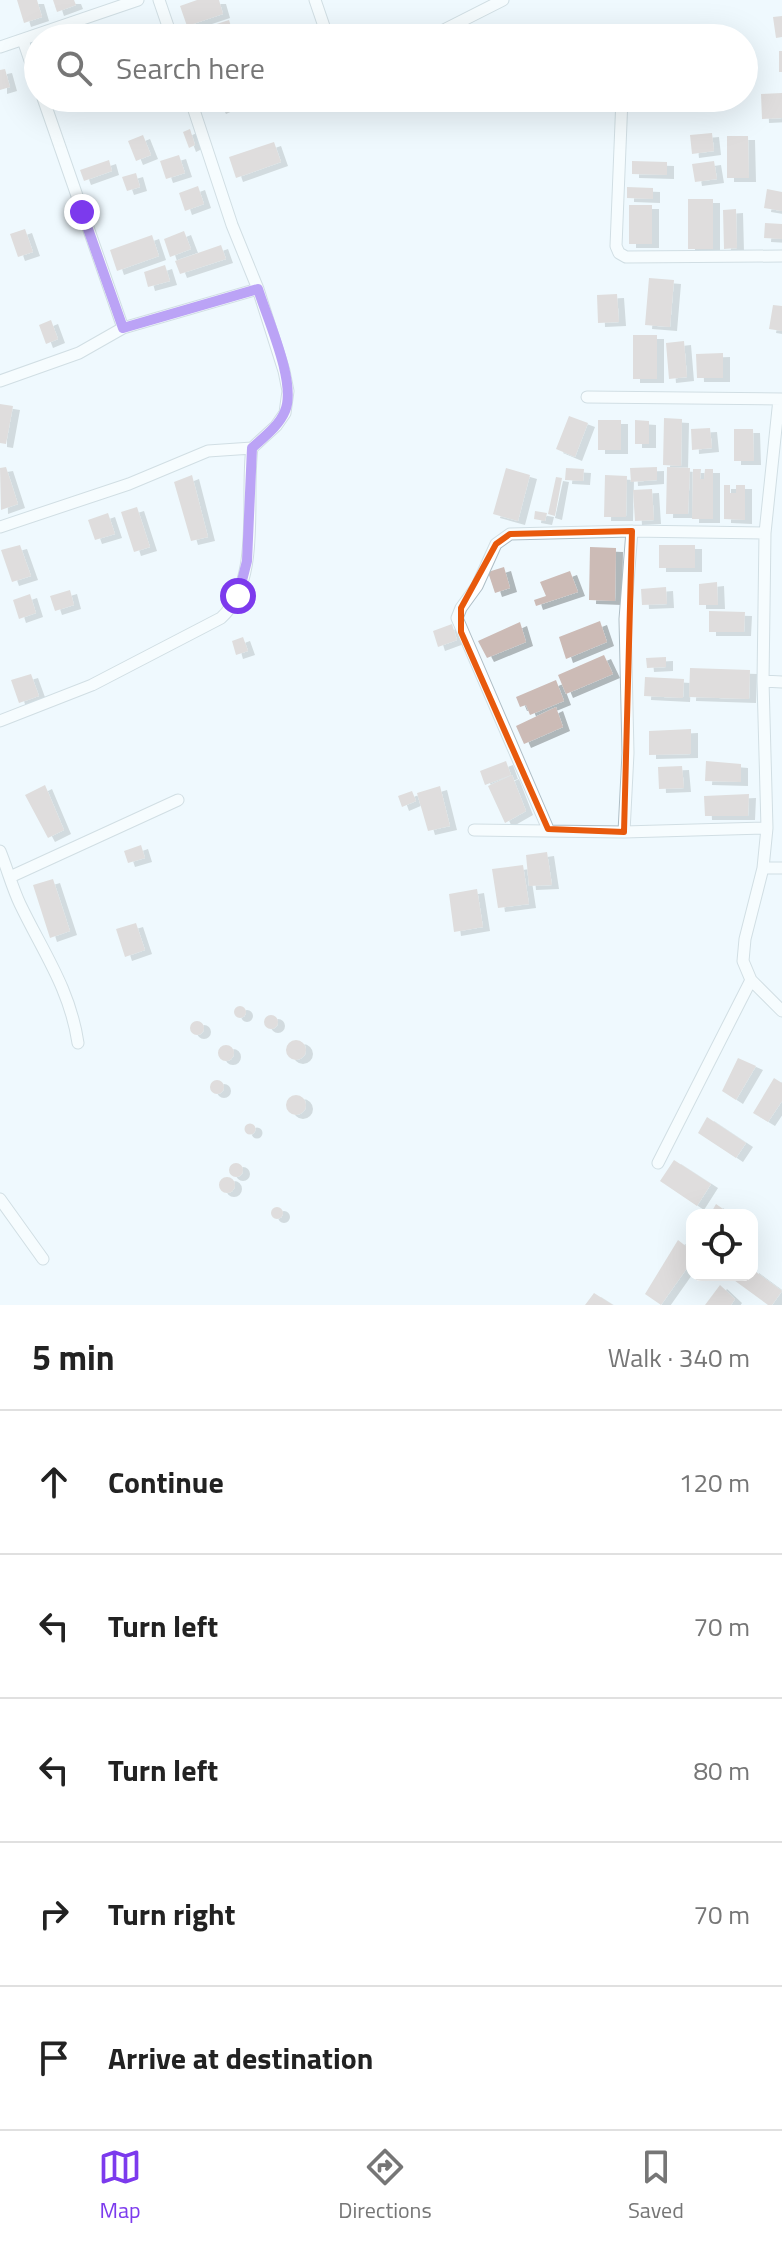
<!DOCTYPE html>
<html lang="en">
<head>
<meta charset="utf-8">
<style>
	body { margin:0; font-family:"Titillium Web",sans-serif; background:#f2f2f2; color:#222 }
	.controls { position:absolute; right:24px; bottom:24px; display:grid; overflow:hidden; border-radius:16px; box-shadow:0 8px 32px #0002 }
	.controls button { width:72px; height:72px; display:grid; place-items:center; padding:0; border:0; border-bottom:2px solid #e0e0e0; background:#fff; color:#222; font:40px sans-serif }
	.stop { position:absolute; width:24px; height:24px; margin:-18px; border:6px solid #7c3aed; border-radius:50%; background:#fff }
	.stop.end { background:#7c3aed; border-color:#fff; box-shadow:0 2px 8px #0008 }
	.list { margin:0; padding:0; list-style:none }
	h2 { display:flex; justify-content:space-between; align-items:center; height:104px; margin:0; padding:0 32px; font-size:34px }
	h2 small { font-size:26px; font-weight:400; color:#767676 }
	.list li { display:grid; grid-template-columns:52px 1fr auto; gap:24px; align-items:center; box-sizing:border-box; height:144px; padding:0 32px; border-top:2px solid #e0e0e0 }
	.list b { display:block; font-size:30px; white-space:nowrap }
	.list em { font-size:26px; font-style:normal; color:#767676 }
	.icon { flex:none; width:44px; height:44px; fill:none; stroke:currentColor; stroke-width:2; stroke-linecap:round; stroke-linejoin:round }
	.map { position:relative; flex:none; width:782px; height:1305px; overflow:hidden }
	.search { position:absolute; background:#fff; box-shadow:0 8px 32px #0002; left:24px; right:24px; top:24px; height:88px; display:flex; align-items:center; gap:20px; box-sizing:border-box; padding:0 28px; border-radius:44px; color:#767676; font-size:30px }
	.sheet { height:824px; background:#fff }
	nav { display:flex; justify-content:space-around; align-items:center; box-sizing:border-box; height:112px; border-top:2px solid #e0e0e0; background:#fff; font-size:22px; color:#767676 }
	nav a { display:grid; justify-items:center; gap:4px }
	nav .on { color:#7c3aed }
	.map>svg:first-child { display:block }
</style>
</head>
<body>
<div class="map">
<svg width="782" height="1305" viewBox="0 0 782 1305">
	<defs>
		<filter id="shadow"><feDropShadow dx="7" dy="4" stdDeviation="0" flood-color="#0004"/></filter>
	</defs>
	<rect width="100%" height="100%" fill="#eff9fe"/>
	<path fill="#ccbbb6" filter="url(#shadow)" d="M17,0H37L42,17L24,23Z
		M53,0H74L76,5L57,12Z
		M197,0H219L223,14L187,26L180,6Z
		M782,16V37L776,38L773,17Z
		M229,20L234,36L191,38L189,33Z
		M93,32L95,38H76V37Z
		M779,51H782V72H779Z
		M5,69L10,87L0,90V70Z
		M782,93V118L762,119L761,94Z
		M213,98H245L219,110Z
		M190,129L195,145L189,148L183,132Z
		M712,133L714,151L692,154L690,135Z
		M143,135L151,155L136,161L128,141Z
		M727,136H748L749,178H727Z
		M274,142L281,162L236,178L229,157Z
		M179,155L185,173L166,179L160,161Z
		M109,160L112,171L84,181L80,170Z
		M632,161L667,162V175L632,174Z
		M714,161L717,179L695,182L692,164Z
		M136,173L140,187L127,191L122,177Z
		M198,186L204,204L185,211L179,193Z
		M627,187L653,188V199L627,198Z
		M767,189L782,192V211L764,208Z
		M688,199H713V249H688Z
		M629,205H652V244H629Z
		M736,209L737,248L724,249L723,210Z
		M765,223L782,224V239L764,238Z
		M25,229L33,252L18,257L10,234Z
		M184,231L191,249L170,257L164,239Z
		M152,235L159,256L117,271L110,250Z
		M221,245L226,259L180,274L175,261Z
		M165,265L170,281L148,287L144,272Z
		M649,278L674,280L670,327L645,325Z
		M617,294L619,322L598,323L597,295Z
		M773,305L782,306V331L769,329Z
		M51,320L58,339L46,344L39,325Z
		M633,335H657V379H633Z
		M684,341L687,377L669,379L666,343Z
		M723,353V378H697L696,354Z
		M0,404L13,406L6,444L0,443Z
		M569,416L588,423L575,457L556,449Z
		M664,418L682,419L681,466L663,465Z
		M598,420H621V450H598Z
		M635,420L649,421V444H635Z
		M710,428L712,448L692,450L691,429Z
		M734,429H753L754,461H734Z
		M6,467L18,504L1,510L0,468Z
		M657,467V480L631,482L630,468Z
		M667,467L690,468L688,514H666Z
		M506,468L530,475L518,521L493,514Z
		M566,468L584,469L583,481L565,480Z
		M693,469H701L700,479H704L705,469H713V519H692Z
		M192,475L208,537L191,541L174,482Z
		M605,475L627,476L626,517H604Z
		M556,477L562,478L555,516L548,514Z
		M724,485H730V493H736V485H745V520L724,519Z
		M652,489L654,520L635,521L633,490Z
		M137,507L150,547L134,552L121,512Z
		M535,511L547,513L545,521L534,519Z
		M108,513L115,534L95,540L88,520Z
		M20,545L31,576L12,582L1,550Z
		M659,545H695V568H659Z
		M590,547L616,548L615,601L589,600Z
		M504,567L510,588L495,593L488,572Z
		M570,571L578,592L536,606L534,600L546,596L540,582Z
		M717,582L718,605H699V584Z
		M666,587L667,604L642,605L641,589Z
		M70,590L74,605L55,611L50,596Z
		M30,594L36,613L19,619L13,600Z
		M709,611L745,612L744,632H709Z
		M600,621L607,642L566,659L559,637Z
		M520,622L526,642L487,658L478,641Z
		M452,624L457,640L438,647L433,631Z
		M243,637L248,651L236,655L232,641Z
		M604,655L613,674L566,694L558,675Z
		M666,657V667L647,668L646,658Z
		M690,668L750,670L749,699L689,697Z
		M31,674L39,696L19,703L11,680Z
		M645,677L684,679L683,698L644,696Z
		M556,680L564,701L530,715L526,705L520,707L516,697Z
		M556,707L563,727L524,744L516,726Z
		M691,729V754L649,755V731Z
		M506,761L511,775L485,785L480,771Z
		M706,761L741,764V782L705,781Z
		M682,766L684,788L659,789L658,767Z
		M512,775L526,811L505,823L488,786Z
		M45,785L64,830L48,838L25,795Z
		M440,786L450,826L428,831L417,793Z
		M412,791L416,801L402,807L398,796Z
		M749,794L748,816H705L704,796Z
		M141,845L145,858L128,863L124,851Z
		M547,852L552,885L529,886L526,855Z
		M523,865L529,904L498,908L492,869Z
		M53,879L70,931L50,938L33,885Z
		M477,889L483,927L454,932L449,894Z
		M136,923L145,950L125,957L116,929Z
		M234 1012a6 6 0 1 1 12 0a6 6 0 1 1-12 0Z
		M264 1022a7 7 0 1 1 14 0a7 7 0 1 1-14 0Z
		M190 1028a7 7 0 1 1 14 0a7 7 0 1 1-14 0Z
		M286 1050a10 10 0 1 1 20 0a10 10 0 1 1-20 0Z
		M218 1053a8 8 0 1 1 16 0a8 8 0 1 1-16 0Z
		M738,1058L756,1066L736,1100L722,1091Z
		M774,1078L782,1083V1101L768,1122L753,1113Z
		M210 1087a7 7 0 1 1 14 0a7 7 0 1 1-14 0Z
		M286 1105a10 10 0 1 1 20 0a10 10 0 1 1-20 0Z
		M707,1117L746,1143L736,1158L698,1133Z
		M244.5 1129a5.5 5.5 0 1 1 11 0a5.5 5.5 0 1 1-11 0Z
		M674,1160L711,1184L697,1206L660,1181Z
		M229 1170a7 7 0 1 1 14 0a7 7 0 1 1-14 0Z
		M219 1185a8 8 0 1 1 16 0a8 8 0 1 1-16 0Z
		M716,1204L726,1211L724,1215L711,1213Z
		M271 1213a6 6 0 1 1 12 0a6 6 0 1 1-12 0Z
		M678,1240L692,1251V1261L661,1305L645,1294Z
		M752,1269L782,1291L772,1305H768L727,1275H752Z
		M720,1285L735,1299L731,1305H705Z
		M594,1293L613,1305H585Z"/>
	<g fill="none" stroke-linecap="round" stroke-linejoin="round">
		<defs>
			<path id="minor" d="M159,0L172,38
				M315,0L328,38
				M428,38L503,0
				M23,40L38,84
				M0,47L138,0
				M43,98L123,328
				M622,98L616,246L619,253L626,257L782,256
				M0,381L79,353L123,328L258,289
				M587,397L782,399
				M779,399L765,533L763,681L767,828L763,868L745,939L743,961L751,980L782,1011
				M0,527L129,484L208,451L252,448L276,426L285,413L288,391L284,371L258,289L232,225L190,98
				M763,681L782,682
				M0,721L92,685L221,618C262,580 245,498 252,448
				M548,829L457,618L461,608L477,586L496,544L510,534L632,531L765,533
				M474,830L624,832L767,828
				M624,832L628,753L625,619L632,531
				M0,851C7,868 12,887 20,904C43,952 70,989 78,1043
				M763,868H782
				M10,877L178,800
				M658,1163L751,980
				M0,1199L43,1259"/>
		</defs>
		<use href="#minor" stroke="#adbdc5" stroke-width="13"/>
		<use href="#minor" stroke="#fff" stroke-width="11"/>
	</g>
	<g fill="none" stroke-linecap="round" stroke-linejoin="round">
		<path stroke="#7c3aed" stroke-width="10" d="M82,212L123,328L258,289C267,318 297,383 285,411C279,426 264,437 252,448L247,561L238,596"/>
	</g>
	<path d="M0 0H782V1305H0ZM632,531L624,832L548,829L461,632V608L496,544L510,534Z" fill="#eff9fe" fill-opacity=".55" fill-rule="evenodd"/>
	<path fill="none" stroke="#e8590c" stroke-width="6" stroke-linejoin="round" d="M632,531L624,832L548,829L461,632V608L496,544L510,534Z"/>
</svg>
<div class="controls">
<button><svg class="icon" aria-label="locate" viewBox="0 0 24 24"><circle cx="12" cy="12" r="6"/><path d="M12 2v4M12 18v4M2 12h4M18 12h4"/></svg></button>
</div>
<div class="stop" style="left:238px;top:596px"></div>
<div class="stop end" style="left:82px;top:212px"></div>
<div class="search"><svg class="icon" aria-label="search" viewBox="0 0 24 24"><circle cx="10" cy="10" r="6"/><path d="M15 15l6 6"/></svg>Search here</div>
</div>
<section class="sheet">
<h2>5 min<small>Walk · 340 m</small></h2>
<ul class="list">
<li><svg class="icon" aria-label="ahead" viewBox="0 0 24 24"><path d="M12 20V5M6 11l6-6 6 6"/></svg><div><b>Continue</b></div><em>120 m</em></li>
<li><svg class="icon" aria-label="left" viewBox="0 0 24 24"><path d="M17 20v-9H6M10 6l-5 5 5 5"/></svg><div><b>Turn left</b></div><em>70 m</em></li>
<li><svg class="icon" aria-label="left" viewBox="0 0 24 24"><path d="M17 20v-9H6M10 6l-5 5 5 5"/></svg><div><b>Turn left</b></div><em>80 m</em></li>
<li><svg class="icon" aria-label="right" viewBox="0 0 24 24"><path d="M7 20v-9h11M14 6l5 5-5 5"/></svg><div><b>Turn right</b></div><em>70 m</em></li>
<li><svg class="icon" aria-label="arrive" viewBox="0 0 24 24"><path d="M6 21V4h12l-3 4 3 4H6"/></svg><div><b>Arrive at destination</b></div></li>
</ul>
</section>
<nav>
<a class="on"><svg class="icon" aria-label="map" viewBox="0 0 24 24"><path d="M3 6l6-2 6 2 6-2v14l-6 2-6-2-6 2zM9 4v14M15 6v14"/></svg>Map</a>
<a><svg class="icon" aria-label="directions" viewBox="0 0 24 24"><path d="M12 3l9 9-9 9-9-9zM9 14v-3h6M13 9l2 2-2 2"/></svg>Directions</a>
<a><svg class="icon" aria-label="saved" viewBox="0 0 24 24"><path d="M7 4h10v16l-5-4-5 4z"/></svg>Saved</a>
</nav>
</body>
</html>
